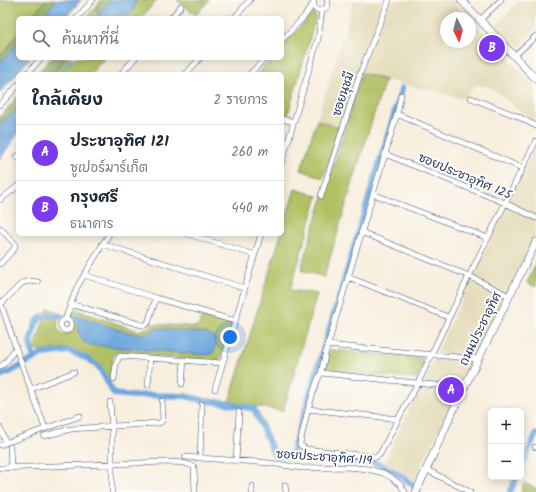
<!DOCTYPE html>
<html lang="th">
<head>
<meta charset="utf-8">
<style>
	body { margin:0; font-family:Kalam,"Playpen Sans Thai",sans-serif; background:#f2f2f3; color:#1f2937 }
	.controls { position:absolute; right:12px; bottom:12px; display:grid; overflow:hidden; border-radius:6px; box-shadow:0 2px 10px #0003 }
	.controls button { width:36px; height:36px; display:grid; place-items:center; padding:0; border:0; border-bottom:1px solid #e0e1e3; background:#fff; color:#1f2937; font:20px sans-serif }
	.compass { position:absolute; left:440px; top:12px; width:36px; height:36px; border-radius:50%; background:#fff; box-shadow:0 2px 10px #0003; rotate:174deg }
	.you { position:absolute; left:230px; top:337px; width:14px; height:14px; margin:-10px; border:3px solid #fff; border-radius:50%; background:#1a73e8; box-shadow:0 0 0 6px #1a73e833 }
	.badge { display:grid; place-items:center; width:26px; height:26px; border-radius:50%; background:#7c3aed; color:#fff; font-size:13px; font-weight:700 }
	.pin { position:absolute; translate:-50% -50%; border:2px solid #fff; box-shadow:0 1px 4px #0006 }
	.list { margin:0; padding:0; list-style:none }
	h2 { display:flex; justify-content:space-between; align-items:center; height:52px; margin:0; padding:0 16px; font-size:17px }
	h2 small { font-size:13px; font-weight:400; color:#747a83 }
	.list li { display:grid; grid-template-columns:26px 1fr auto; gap:12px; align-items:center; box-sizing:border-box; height:56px; padding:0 16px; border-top:1px solid #e0e1e3 }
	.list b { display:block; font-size:15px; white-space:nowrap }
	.list p { margin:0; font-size:13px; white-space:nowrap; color:#747a83 }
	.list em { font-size:13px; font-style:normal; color:#747a83 }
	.icon { flex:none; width:22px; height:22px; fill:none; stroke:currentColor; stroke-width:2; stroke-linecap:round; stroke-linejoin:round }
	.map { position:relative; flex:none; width:536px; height:492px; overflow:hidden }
	.search { position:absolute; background:#fff; box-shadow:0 2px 10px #0003; left:16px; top:16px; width:268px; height:44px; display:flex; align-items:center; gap:10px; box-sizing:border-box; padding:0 14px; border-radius:6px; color:#747a83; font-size:15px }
	.panel { position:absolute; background:#fff; box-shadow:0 2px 10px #0003; left:16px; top:72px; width:268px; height:164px; border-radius:6px }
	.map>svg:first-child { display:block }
</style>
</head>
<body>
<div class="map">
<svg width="536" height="492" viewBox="0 0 536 492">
	<rect width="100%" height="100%" fill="#fdfcf7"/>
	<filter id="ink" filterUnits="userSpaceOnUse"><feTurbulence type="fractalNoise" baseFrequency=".025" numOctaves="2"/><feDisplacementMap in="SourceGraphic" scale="8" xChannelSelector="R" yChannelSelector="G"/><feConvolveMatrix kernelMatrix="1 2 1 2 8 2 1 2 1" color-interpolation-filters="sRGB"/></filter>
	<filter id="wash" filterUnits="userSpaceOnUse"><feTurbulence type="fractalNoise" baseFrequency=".012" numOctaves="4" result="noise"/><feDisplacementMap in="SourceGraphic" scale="16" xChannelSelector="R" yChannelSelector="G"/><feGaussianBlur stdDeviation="0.9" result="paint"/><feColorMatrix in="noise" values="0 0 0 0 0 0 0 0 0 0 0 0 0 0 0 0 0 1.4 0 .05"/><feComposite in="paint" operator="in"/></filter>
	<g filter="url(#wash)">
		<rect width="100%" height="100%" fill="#f8eede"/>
		<path fill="#e4dbba" d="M354,0H451L469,18H446V42H470V19L512,62L536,88V123L490,87L476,85L468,94L465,99L385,80L362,73L345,129L317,120Z
			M521,0H536V29L520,47L495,25Z
			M536,144V235L414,481L384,463Z"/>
		<path fill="#b1c062" stroke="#667860" d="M0,0H46L30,18H18C18,22 19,28 18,32C16,38 6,52 0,55Z
			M136,0H157L141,18H107L132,13Z
			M177,0H209L196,15Z
			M95,8L100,18H86Z
			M313,13L315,14L316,17L287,117L282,116V74H257L272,58H282V47Z
			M65,58H105L90,74H52L60,67Z
			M362,73L385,80L367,136L324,277L301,270L304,258L345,129Z
			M317,120L340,128L323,178L301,170Z
			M295,189L318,196L290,290L317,294L283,411L228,402L230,399Z
			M536,264V287L527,283Z
			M48,308L59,313L57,328L61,333C66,334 69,334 73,330V325L71,319L67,317L71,308L138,331L149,327L152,324L198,327L203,316L232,325L222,356L219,360L214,362L117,353L113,356L110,383L101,366L85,356L68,348L42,351L34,350Z
			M330,350L422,358L424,362L416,379L324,370L325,363Z
			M524,483L536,488V492H521Z"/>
		<path fill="#8ca658" stroke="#546a5b" d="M46,0H57L41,18H30Z
			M101,0H111L98,14L95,8Z
			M18,32V43L0,63V55C9,51 12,40 18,32Z
			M51,58H65L60,67L52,74H37Z
			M18,96V109L7,118L0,126V117Z"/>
		<path fill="#6da7dd" stroke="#446b9e" d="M57,0H81L65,18H41Z
			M111,0H136L132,13L107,18H100L98,14Z
			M18,43V58H30L0,92V63Z
			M18,109V133L0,159V126L7,118Z
			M71,316C93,316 131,341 150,332C152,332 154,329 155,328L206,333L214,337C216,344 217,348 212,354L206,355L92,345C89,344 85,343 83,341C78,337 78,324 77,318Z"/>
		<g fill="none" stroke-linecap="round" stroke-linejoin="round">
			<path stroke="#6da7dd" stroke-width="2" d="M59,74L73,58"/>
			<path stroke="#6da7dd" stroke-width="6" d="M70,318L82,319
				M34,359L30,342L36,323L42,316L55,315L61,316
				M0,376L12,371L42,354L68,351L77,354L88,359L99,367L114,394L134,396L149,395L185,396L206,401L226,403L254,409L275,456C299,456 322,458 345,460C354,461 365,460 373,462C386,466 412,480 418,492
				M291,456L402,88
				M521,467L536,434
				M510,492L517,477"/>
		</g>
	</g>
	<g filter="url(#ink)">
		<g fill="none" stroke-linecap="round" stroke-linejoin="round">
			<defs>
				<path id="minor" d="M314,0C312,10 320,14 327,7L328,2L327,0
					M77,18L93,0
					M171,18L181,6
					M234,18L250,0
					M480,20L501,0
					M282,40L304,17L313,4
					M514,56L536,36
					M27,74L41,58
					M121,74L135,58
					M186,74L200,58
					M250,74L265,58
					M401,95L397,114L326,351L321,373L317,381L308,409L300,443V445L306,449L376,457L380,454L404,408L418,383L431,355L469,276L536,141
					M471,98L517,116L536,126
					M0,105L18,85
					M397,114L522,168
					M282,119L294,122
					M385,154L505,203L536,218
					M16,156L18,158
					M282,162L318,39L322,11
					M373,194L488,238
					M321,196L361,71L389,0
					M0,200L18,186
					M0,228L15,244V248L0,264
					M361,232L469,276L509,296
					M188,234L255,255
					M102,244L244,288
					M84,275L156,298L235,321
					M348,277L448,317
					M0,301L18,354L45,428
					M1,304L22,283L29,281L38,282
					M70,304L142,325H145L148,323L156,298
					M60.5 325a5.5 5.5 0 1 1 11 0a5.5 5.5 0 1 1-11 0Z
					M65,320L77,287L109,234
					M327,345L478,359
					M0,367C8,362 11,355 16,347
					M321,373L464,388
					M114,379C115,372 115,361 120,356L222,363
					M182,384L184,360
					M148,385L150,358
					M31,389L74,372
					M215,389L261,234
					M110,402L112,426V492
					M308,409L398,419
					M0,428L6,443
					M44,436L71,429L159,423L161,422L163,419L162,401
					M0,445L80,416
					M10,447L11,467
					M535,447H536
					M185,457L270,463L302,468L348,467L368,469L383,473L392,478L400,484L405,492
					M200,458L202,404
					M236,461L239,412
					M0,468L165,462C175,462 186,462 194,467L195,492
					M427,470L470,492
					M285,485L286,492
					M252,486V492"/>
				<path id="secondary" d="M461,0L536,79
					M416,492L457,402L536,242"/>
			</defs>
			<use href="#minor" stroke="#3c4c71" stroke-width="6"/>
			<use href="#secondary" stroke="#3c4c71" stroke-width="8"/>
			<use href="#minor" stroke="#fff" stroke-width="5"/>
			<use href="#secondary" stroke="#fff" stroke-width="7"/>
		</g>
	</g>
	<g text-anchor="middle" stroke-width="4" stroke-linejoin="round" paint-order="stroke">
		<g font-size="12" fill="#1b2f5e" stroke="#fdfcf7">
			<text transform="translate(343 94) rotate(-72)" y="4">ซอยนุชมี</text>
			<text transform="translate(465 176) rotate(23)" y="4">ซอยประชาอุทิศ 125</text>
			<text transform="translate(480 329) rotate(-64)" y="4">ถนนประชาอุทิศ</text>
			<text transform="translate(324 457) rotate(4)" y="4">ซอยประชาอุทิศ 119</text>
		</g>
	</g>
</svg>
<div class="controls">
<button>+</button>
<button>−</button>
</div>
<svg class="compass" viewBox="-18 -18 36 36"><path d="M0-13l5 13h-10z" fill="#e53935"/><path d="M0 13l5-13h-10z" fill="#747a83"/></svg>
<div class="you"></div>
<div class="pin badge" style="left:451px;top:390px">A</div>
<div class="pin badge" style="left:492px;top:48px">B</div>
<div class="search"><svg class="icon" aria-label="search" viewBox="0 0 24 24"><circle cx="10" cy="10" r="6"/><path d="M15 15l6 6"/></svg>ค้นหาที่นี่</div>
<section class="panel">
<h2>ใกล้เคียง<small>2 รายการ</small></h2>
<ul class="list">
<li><span class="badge">A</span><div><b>ประชาอุทิศ 121</b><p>ซูเปอร์มาร์เก็ต</p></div><em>260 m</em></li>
<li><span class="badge">B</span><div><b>กรุงศรี</b><p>ธนาคาร</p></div><em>440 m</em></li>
</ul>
</section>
</div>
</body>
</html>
